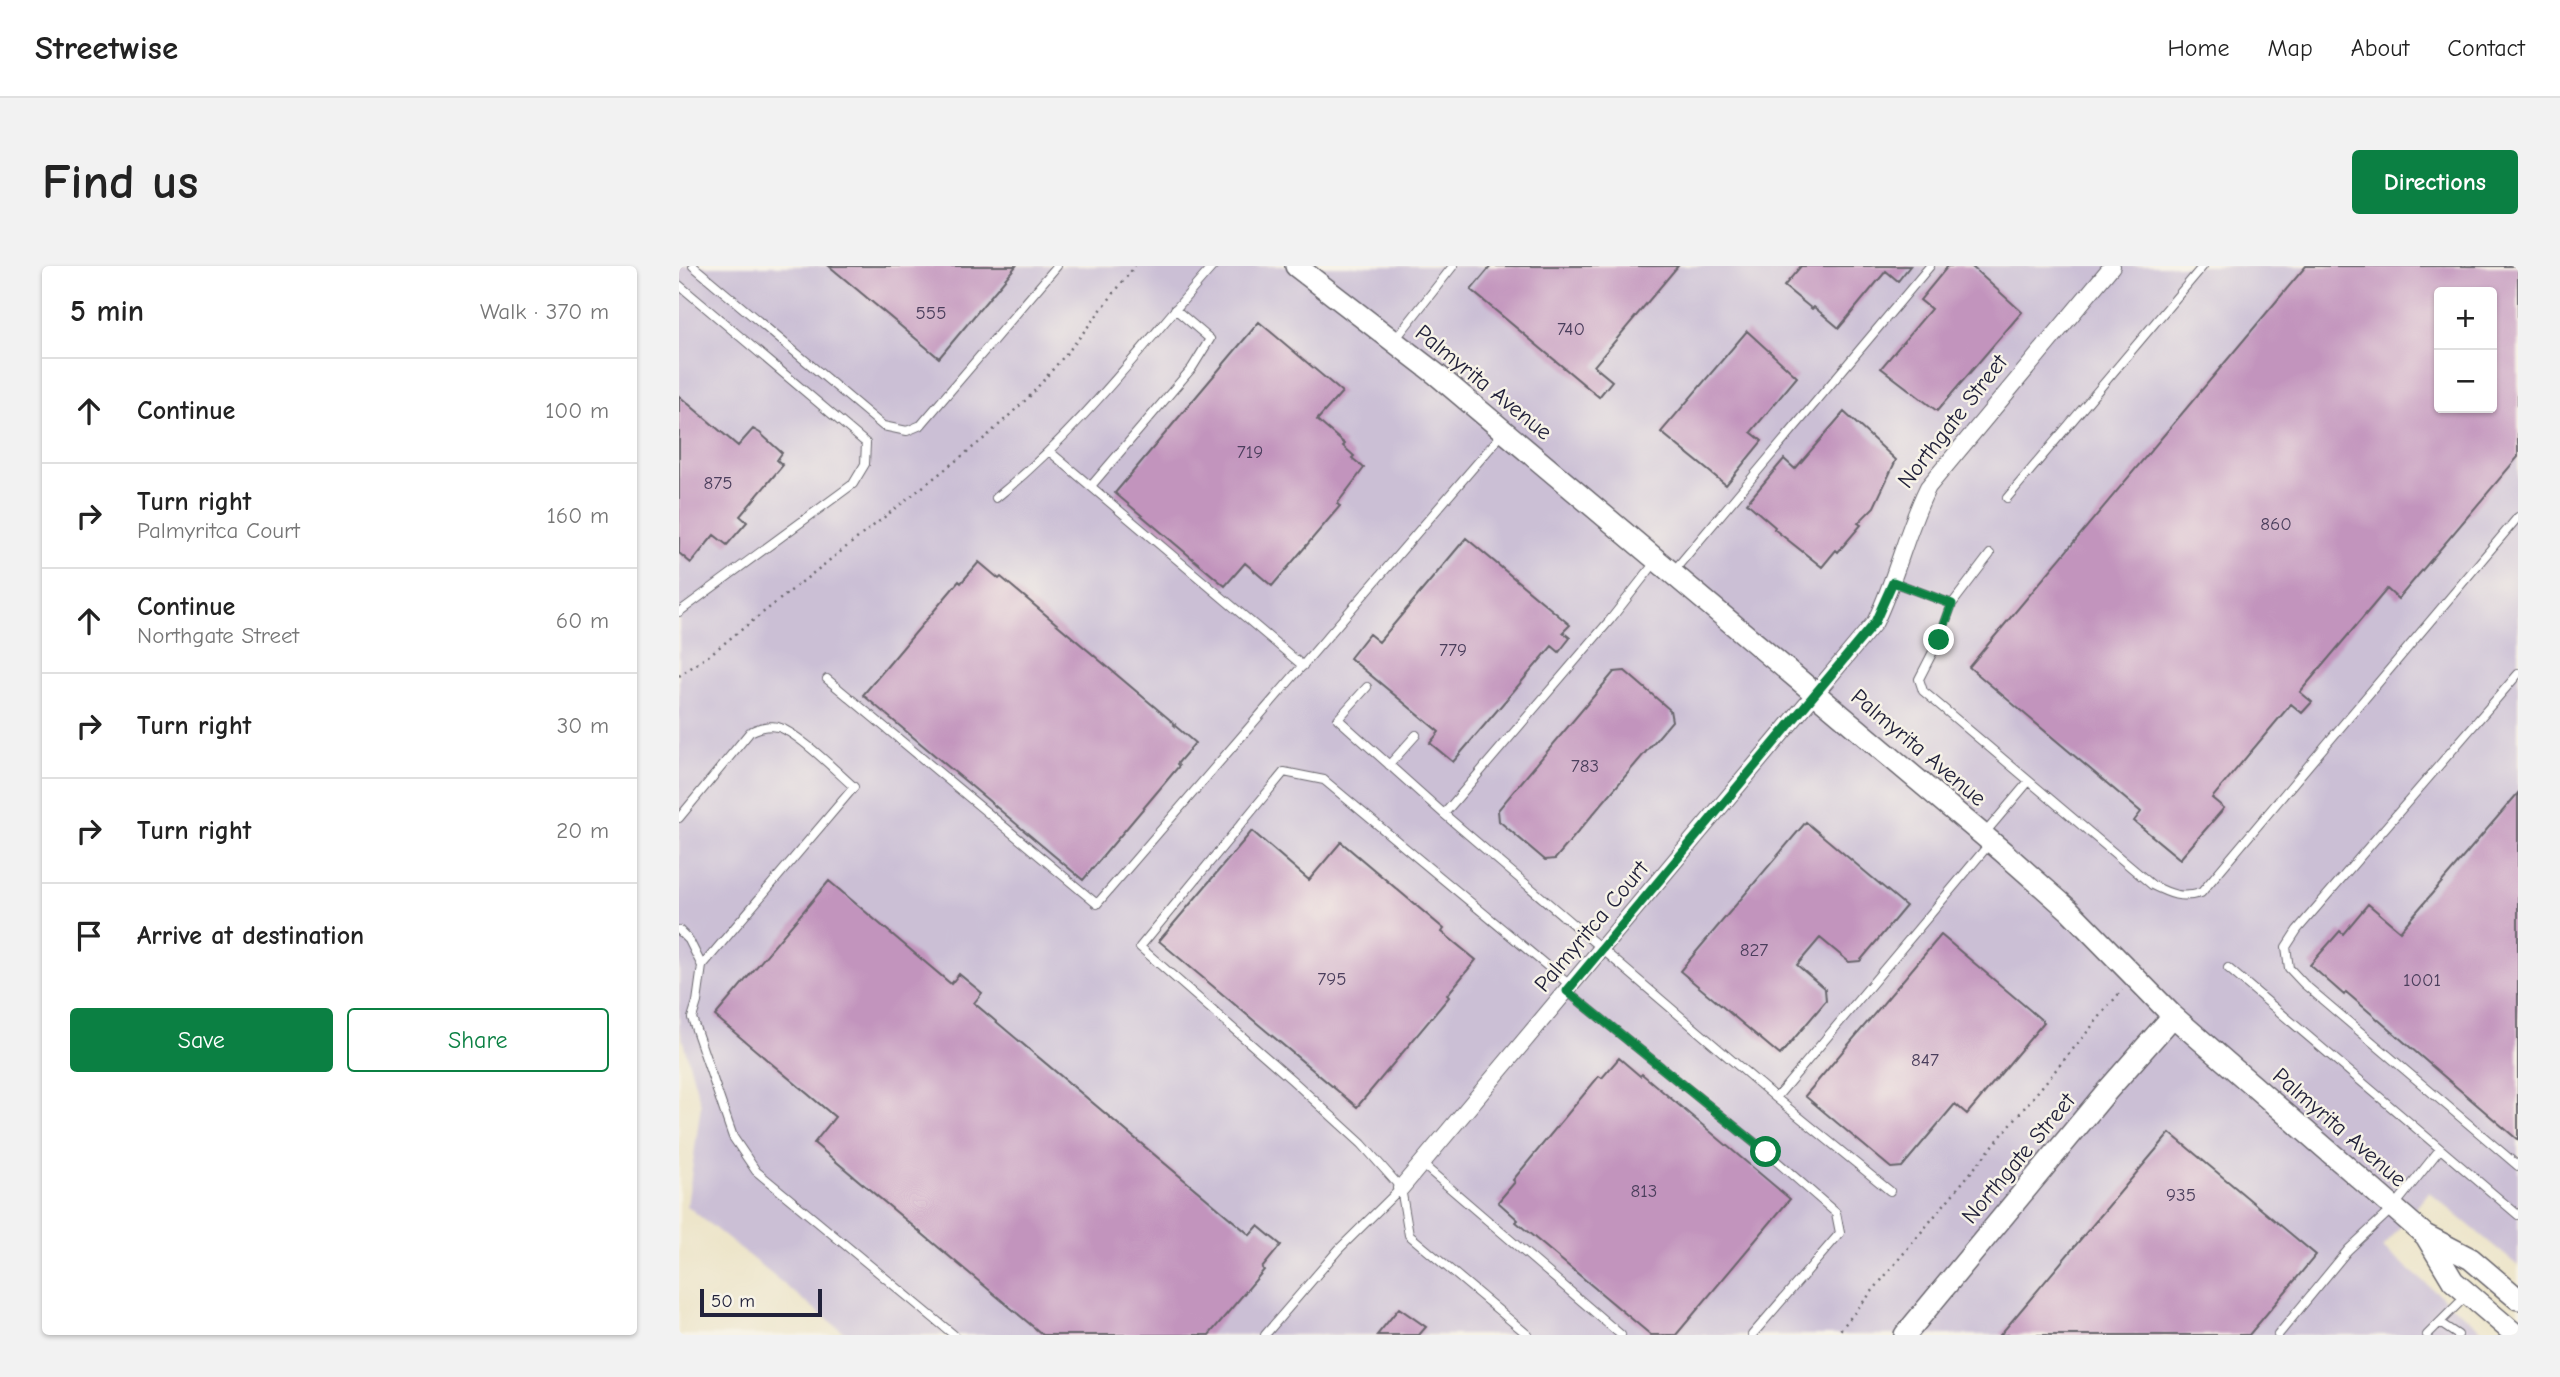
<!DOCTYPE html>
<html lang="en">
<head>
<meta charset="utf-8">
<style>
	body { margin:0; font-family:"Comic Neue",sans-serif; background:#f2f2f2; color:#222 }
	.controls { position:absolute; right:21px; top:21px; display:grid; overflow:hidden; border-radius:7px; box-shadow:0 2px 5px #0004 }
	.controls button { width:63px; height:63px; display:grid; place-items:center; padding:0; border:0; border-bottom:2px solid #e0e0e0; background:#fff; color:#222; font:35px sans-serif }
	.scale { position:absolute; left:21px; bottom:18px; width:122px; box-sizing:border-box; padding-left:7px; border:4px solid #22223b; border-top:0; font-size:19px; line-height:24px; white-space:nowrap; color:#22223b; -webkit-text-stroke:5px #f7f3e8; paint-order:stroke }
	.stop { position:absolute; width:21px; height:21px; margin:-16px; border:5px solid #0b8043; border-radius:50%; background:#fff }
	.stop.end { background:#0b8043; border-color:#fff; box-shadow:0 2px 7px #0008 }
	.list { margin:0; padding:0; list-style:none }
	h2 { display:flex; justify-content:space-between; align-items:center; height:91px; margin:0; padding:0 28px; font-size:30px }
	h2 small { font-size:23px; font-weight:400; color:#767676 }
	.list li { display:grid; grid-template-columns:46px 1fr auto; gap:21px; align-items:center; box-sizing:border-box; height:105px; padding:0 28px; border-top:2px solid #e0e0e0 }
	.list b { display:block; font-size:26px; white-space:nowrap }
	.list p { margin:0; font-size:23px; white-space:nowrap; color:#767676 }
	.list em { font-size:23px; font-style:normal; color:#767676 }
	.actions { display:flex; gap:14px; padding:21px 28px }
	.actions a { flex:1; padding:16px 0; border:2px solid #0b8043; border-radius:7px; text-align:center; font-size:24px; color:#0b8043 }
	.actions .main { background:#0b8043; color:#fff }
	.icon { flex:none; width:38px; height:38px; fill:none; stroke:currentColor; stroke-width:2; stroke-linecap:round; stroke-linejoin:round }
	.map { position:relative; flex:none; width:1839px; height:1069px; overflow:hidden; border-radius:7px }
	header { display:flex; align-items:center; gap:42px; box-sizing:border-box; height:98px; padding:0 35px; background:#fff; border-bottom:2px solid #e0e0e0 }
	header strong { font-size:33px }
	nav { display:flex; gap:38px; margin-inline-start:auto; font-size:24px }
	.intro { display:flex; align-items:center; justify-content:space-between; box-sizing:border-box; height:168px; padding:0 42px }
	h1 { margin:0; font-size:49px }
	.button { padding:18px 32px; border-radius:7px; background:#0b8043; color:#fff; font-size:24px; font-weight:700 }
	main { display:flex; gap:42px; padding:0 42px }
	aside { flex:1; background:#fff; border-radius:7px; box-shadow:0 2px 5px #0004 }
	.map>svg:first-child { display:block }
</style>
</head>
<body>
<header>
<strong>Streetwise</strong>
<nav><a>Home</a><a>Map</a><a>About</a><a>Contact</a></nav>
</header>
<div class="intro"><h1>Find us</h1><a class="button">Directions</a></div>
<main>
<aside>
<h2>5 min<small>Walk · 370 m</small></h2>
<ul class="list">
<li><svg class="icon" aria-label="ahead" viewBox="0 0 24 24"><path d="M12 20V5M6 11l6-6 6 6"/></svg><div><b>Continue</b></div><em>100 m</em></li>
<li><svg class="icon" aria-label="right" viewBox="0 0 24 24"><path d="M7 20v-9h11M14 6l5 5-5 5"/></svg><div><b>Turn right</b><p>Palmyritca Court</p></div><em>160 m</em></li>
<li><svg class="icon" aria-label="ahead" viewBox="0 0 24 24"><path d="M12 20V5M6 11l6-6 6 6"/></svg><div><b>Continue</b><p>Northgate Street</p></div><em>60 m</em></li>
<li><svg class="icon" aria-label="right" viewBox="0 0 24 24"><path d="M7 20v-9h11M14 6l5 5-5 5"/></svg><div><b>Turn right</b></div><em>30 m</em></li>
<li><svg class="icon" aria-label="right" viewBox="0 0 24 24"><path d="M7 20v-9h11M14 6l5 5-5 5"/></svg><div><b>Turn right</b></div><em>20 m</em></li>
<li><svg class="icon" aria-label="arrive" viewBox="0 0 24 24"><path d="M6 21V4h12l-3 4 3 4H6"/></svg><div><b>Arrive at destination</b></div></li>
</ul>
<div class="actions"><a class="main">Save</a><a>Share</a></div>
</aside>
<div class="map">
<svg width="1839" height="1069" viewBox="0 0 1839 1069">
	<rect width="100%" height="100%" fill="#f7f3e8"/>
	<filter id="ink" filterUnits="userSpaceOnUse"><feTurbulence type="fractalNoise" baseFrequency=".0143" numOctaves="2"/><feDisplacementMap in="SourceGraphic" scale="14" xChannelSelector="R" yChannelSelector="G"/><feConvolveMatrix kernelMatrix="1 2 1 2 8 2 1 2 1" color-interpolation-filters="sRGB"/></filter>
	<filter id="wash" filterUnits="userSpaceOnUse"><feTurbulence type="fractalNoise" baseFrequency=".00686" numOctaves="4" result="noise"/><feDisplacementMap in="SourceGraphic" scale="28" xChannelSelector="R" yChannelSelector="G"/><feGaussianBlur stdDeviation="1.57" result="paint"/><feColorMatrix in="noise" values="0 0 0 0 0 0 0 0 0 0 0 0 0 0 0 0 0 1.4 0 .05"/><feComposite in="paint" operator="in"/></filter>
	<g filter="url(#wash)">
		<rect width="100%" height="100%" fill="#ede5ca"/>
		<path fill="#cbbfd5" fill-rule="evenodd" d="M0,0H1839V1000L1750,926L1704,982L1809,1069H168L8,940L22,839L0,761ZM1760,26H1813V142H1760Z"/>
		<g id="blocks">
			<path fill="#c294bd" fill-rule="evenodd" d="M150,0H337L260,92Z
				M812,0H999L915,100L933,115L920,131L792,24Z
				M1122,0H1231L1219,15L1207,5L1160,62L1135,41L1133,43L1105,20Z
				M1269,0H1292L1343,46L1258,145L1202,102L1252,43L1241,34Z
				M1627,0H1839V191L1719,333L1708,323L1621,426L1633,436L1623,447L1612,438L1533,532L1545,542L1501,593L1455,555L1462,546L1290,401ZM1760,26H1813V142H1760Z
				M580,56L663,126L638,154L666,178L664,180L675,190L673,192L685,202L658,238L661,240L593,320L566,297L546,320L436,227Z
				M1068,65L1118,111L1072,166L1083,175L1047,219L982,166Z
				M0,130L59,180L74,163L81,167L103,187L98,194L104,199L61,250L68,256L48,279L35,269L12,297L0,287Z
				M1165,146L1217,194L1195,241L1179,257L1182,259L1159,286L1157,284L1143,301L1095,263L1096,261L1068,237L1105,193L1116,203Z
				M787,272L891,359L884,366L891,372L880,386L873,380L774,496L751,477L760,466L671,392L690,368L700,376Z
				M300,296L320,313L322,311L496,458L495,459L516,477L498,498L500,500L404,614L184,429L280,315L282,317Z
				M946,405L991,444L993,455L876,593L866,594L820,555L819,544L935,406Z
				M1839,527V874L1667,726L1665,729L1631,699L1661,665L1664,668L1689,638L1721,665Z
				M1127,556L1227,640L1181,695L1170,696L1141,672L1118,699L1146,723L1147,735L1101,789L1001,705Z
				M573,565L630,614L662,576L765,663L763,666L797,694L768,729L770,731L678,841L480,675Z
				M150,615L272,718L280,708L303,727L295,737L571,969L579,960L602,979L583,1002L585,1004L530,1069H364L135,877L156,851L36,750Z
				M1262,669L1365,756L1288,848L1276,838L1223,901L1212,902L1126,830Z
				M940,792L961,810L963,808L1111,933L997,1069H972L837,956L839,954L819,936L836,916L834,914L920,810L923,812Z
				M1491,867L1637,989L1570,1069H1321Z
				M720,1042L747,1061L740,1069H698Z"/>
		</g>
	</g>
	<g filter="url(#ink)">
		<use href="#blocks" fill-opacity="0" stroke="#69666d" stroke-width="2"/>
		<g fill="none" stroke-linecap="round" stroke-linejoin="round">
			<defs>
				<path id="service" d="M14,0L204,160L228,165L242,159L378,0
					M0,19L187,177L186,198L174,218L0,346
					M715,75L774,0
					M370,185L624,400
					M412,220L513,102L531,73L496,43
					M317,232C400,165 464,79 534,0
					M1328,232L1524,0
					M1311,288L1273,338L1260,374L1240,413L1244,425L1350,515
					M978,294L931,354L765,548L1097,832L1312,576
					M993,307L1251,0
					M1214,316L1273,338
					M1839,408L1618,664L1607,681L1610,702L1625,718L1839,900
					M148,413L418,638L825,166
					M688,421L659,453L765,548
					M710,499L737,469
					M0,552L71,466C79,462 90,459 99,461C118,466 158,506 175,521L23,700L18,736L13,752L54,871L77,905L275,1069
					M1306,567L1350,515L1473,619C1491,628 1502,633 1522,627L1839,251
					M0,664L10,674L23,700
					M1549,702L1839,949
					M888,725L1087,886L1157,947L1161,967L1073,1069
					M1097,832L1211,925
					M743,898L942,1069
					M1761,1057L1779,1069
					M586,1069L660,983L722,922
					M849,1069L730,969L722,922L683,878L613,814L461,681L605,506L645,514L892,720
					M1599,1069L1669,984L1714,942L1761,883
					M1748,1069L1787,1030"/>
				<path id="minor" d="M722,922L1196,356C1218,311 1227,265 1249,221L1433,0"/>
				<path id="tertiary" d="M617,0L757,108L1323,585L1390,644L1494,750L1746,969L1792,993L1839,1033
					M1747,970L1774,1015L1837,1069
					M1226,1069L1428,825L1494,750"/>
			</defs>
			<use href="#service" stroke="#69666d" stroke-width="10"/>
			<use href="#minor" stroke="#69666d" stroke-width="18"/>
			<use href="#tertiary" stroke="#69666d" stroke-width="24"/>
			<path stroke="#69666d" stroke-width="2.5" stroke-dasharray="2 5" stroke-linecap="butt" d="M0,410L29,390L307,171L350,131L393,81L456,0
				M1157,1069L1443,724"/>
			<use href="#service" stroke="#fff" stroke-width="8"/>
			<use href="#minor" stroke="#fff" stroke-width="16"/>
			<use href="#tertiary" stroke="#fff" stroke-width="21"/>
		</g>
	</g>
	<g fill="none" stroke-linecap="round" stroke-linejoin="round" filter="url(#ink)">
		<path stroke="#0b8043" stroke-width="9" d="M1087,886L888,725L1196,356L1214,316L1273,338L1260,374"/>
	</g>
	<g text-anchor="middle" stroke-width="5" stroke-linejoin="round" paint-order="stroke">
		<g font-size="19" fill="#4a3e5c">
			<text x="252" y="53">555</text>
			<text x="892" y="69">740</text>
			<text x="571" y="192">719</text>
			<text x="39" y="223">875</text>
			<text x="1597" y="264">860</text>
			<text x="774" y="390">779</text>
			<text x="906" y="506">783</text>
			<text x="1075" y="690">827</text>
			<text x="653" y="719">795</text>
			<text x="1743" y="720">1001</text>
			<text x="1246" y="800">847</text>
			<text x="965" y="931">813</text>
			<text x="1502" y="935">935</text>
		</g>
		<g font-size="23" fill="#22223b" stroke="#f7f3e8">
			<text transform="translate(805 116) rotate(39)" y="8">Palmyrita Avenue</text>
			<text transform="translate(1273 155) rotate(-52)" y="8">Northgate Street</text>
			<text transform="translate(1240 481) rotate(40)" y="8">Palmyrita Avenue</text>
			<text transform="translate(912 660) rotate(-50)" y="8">Palmyritca Court</text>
			<text transform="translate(1661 861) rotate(41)" y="8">Palmyrita Avenue</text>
			<text transform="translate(1339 892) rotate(-50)" y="8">Northgate Street</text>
		</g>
	</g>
</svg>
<div class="controls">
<button>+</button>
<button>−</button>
</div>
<div class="scale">50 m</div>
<div class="stop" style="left:1087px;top:886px"></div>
<div class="stop end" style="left:1260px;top:374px"></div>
</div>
</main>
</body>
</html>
